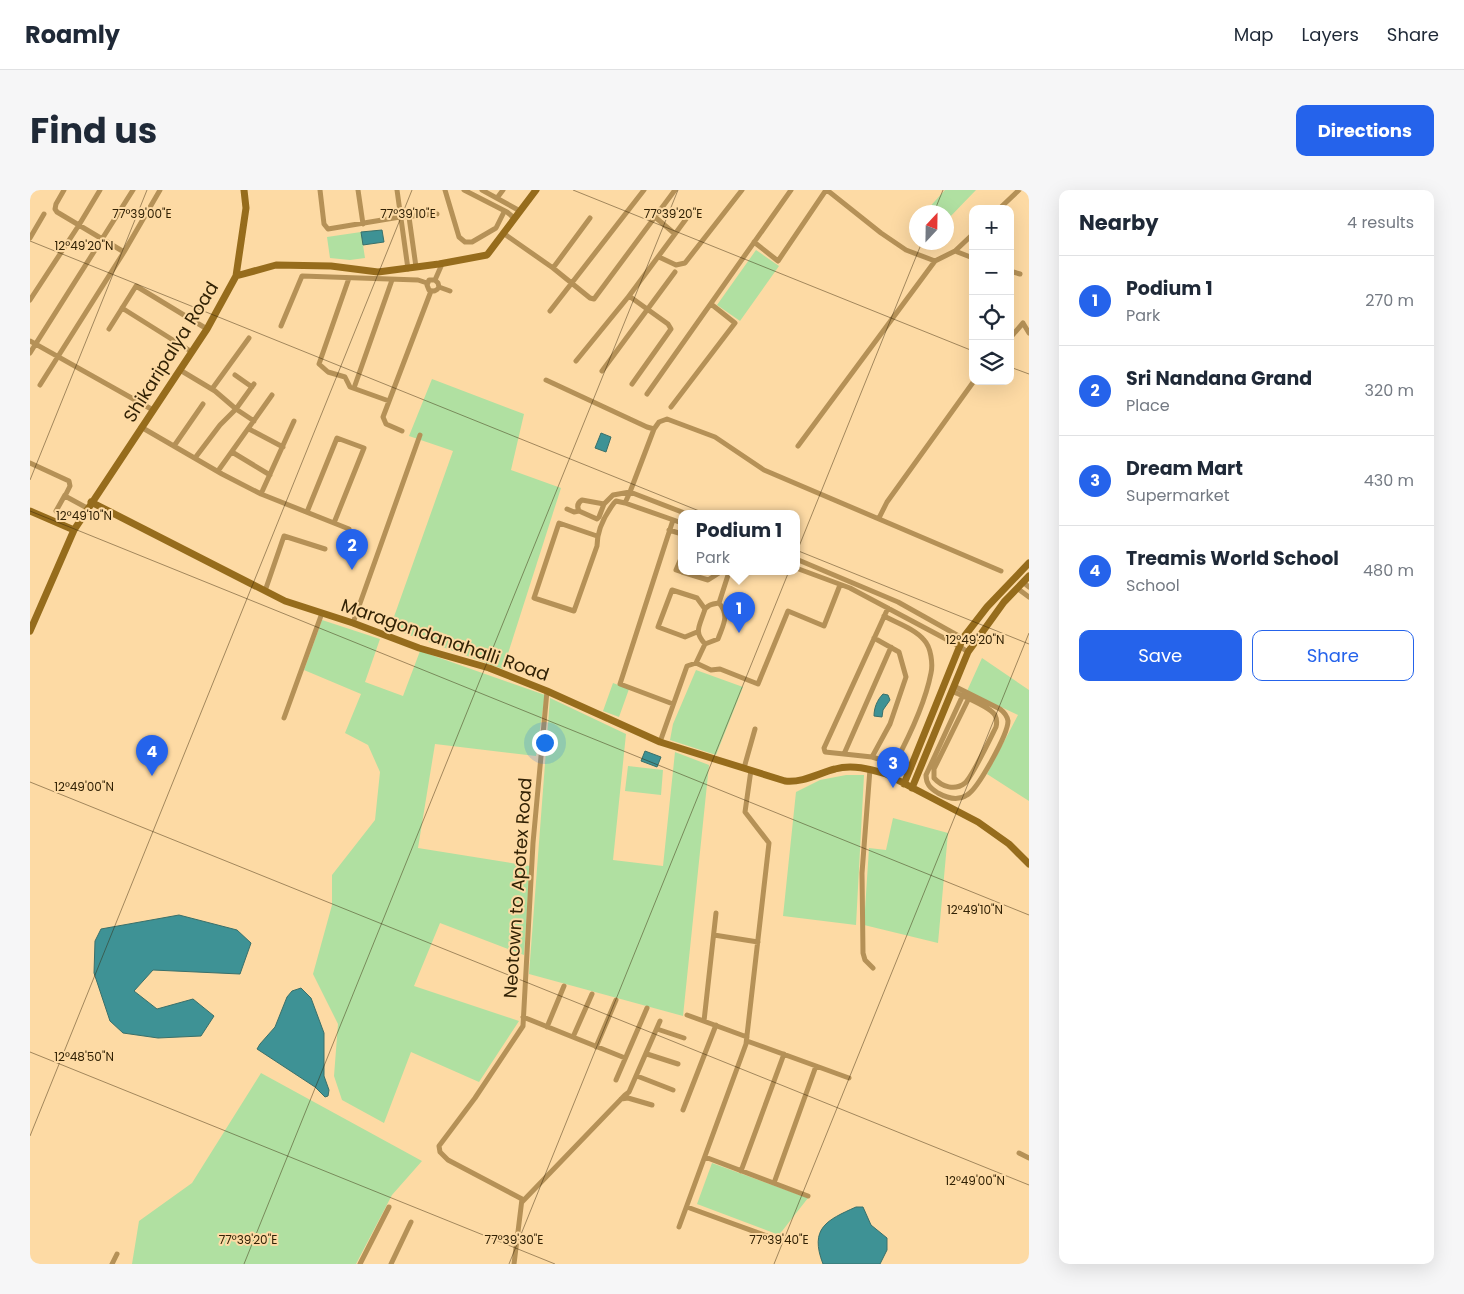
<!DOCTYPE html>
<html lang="en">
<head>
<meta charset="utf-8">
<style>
	body { margin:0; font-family:Poppins,sans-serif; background:#f6f6f7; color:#1f2937 }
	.controls { position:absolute; right:15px; top:15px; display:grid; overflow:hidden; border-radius:10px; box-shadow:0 5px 20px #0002 }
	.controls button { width:45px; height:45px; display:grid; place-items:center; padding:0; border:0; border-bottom:1px solid #e0e1e3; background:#fff; color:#1f2937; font:25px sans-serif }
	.compass { position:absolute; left:879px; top:15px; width:45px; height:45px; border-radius:50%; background:#fff; box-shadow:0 5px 20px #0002; rotate:22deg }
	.you { position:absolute; left:514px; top:552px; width:18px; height:18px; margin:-12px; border:4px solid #fff; border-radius:50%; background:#1a73e8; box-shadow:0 0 0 8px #1a73e833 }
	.badge { display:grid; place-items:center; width:32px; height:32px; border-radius:50%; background:#2563eb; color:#fff; font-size:16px; font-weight:700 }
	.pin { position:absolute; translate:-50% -41px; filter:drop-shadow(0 1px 2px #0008) }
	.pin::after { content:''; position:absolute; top:26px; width:18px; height:15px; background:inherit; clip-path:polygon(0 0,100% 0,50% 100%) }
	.popup { position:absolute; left:648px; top:320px; width:122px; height:65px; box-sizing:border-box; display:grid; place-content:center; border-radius:10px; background:#fff; filter:drop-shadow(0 1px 4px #0005); font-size:16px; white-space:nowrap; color:#747a83 }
	.popup b { font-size:19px; color:#1f2937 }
	.popup::after { content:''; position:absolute; left:50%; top:100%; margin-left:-10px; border:10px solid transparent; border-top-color:#fff }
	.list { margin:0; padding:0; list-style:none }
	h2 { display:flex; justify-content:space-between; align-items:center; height:65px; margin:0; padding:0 20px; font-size:21px }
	h2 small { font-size:16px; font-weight:400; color:#747a83 }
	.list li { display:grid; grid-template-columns:32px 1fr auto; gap:15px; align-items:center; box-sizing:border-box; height:90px; padding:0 20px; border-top:1px solid #e0e1e3 }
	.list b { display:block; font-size:19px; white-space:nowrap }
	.list p { margin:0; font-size:16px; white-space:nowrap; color:#747a83 }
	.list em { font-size:16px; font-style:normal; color:#747a83 }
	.actions { display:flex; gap:10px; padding:15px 20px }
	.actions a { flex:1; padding:11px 0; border:1px solid #2563eb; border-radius:10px; text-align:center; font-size:18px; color:#2563eb }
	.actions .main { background:#2563eb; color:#fff }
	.icon { flex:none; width:28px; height:28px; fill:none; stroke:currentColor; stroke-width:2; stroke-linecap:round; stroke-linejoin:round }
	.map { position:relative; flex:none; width:999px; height:1074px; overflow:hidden; border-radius:10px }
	header { display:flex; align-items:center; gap:30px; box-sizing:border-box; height:70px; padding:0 25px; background:#fff; border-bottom:1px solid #e0e1e3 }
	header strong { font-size:24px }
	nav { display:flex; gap:28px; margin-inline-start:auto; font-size:18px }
	.intro { display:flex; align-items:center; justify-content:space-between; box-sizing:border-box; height:120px; padding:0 30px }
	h1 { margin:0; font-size:35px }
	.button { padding:12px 22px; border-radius:10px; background:#2563eb; color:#fff; font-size:18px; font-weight:700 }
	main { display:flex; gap:30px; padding:0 30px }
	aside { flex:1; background:#fff; border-radius:10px; box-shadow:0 5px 20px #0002 }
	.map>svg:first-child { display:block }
</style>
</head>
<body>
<header>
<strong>Roamly</strong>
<nav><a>Map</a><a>Layers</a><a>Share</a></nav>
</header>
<div class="intro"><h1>Find us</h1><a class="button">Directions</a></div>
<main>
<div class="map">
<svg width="999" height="1074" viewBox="0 0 999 1074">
	<rect width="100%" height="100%" fill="#fddaa4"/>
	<path fill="#b0e0a1" d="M915,0H946L917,30L916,22H895Z
		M331,42L335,68L320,70L300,68L297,47Z
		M726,60L749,76L710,131L687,115Z
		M402,189L494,224L481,280L531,298L473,479L360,438L423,261L379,246Z
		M292,430L350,449L335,492L373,506L390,461L515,505L506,566L405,554L388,658L500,676L494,765L410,733L384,796L489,831L449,892L381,862L354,933L312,910L304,886L308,834L283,784L302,715V685L345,630L350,582L338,555L315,543L331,504L274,480Z
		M952,468L999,500V611L957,584L988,525L937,501Z
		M666,480L713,497L686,565L640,550L643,534Z
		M583,493L599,499L589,527L573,521Z
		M520,508L596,544L583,670L633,676L645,562L679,575L653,826L499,784Z
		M598,576L633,580L631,605L595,601Z
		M816,585H834L826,735L753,726L766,602L790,590Z
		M863,628L918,643L908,753L834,735L839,658L856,660Z
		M231,883L392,971L362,1005L326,1074H102L109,1031L162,993Z
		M682,973L778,1008L749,1045L667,1014Z"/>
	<path fill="#3e9295" stroke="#3a706a" d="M352,40L354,52L333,55L331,42Z
		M571,243L581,247L576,262L565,258Z
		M853,504L858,505L860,510L853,520L852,527L844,526C844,518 847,510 853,504Z
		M615,561L631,567L627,577L611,571Z
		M149,725L207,740L221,753L210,784L123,780L104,801L127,819L163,809L184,826L171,846L128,848L93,843L80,831L64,783L65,751L71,739Z
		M271,798L281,808L294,843V886L299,900L298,906L295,907L285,897L227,859L230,854L245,837L257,807L262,801Z
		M826,1017H833L841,1035L857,1048V1060L850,1074H793C779,1038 797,1030 826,1017Z"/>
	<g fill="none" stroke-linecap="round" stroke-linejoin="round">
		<path stroke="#b59157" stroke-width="5" d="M290,0L294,34L298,39L370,27L407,24
			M328,0L333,34
			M367,0L378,79
			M415,0L429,47L435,52H442L466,38L474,22
			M434,0L477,22L484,28
			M452,0L490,21
			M797,0L851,43L876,60L905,71L925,61L943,68
			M467,8L473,0
			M969,19L989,0
			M379,27L386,77
			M625,27L645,44
			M473,43L523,78L560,108L564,109L645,0
			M0,48L14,24
			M724,52L748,71L796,0
			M925,61L943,44
			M94,62L130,0
			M629,67L646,75L655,73L712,0
			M523,78L560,28
			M980,81L990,84
			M319,88L289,174L298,182L315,187L320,197L359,211
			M405,90L412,74
			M409,97C407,101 403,102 399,100L397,95L399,90H405L408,93L409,97L420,101
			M599,106L638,134L641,139L602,194
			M0,110L49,35L70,0
			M92,118L162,162
			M520,121L614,0
			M251,136L272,86L388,90L397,93
			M79,139L106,96L177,139
			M980,148L993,133L999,143
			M0,151L123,220
			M0,163L103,0
			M546,171L599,106L662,21
			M150,180L185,201L206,219L224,194
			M572,181L645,82
			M205,185L222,197
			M516,190L617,237L624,239
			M10,195L94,62L27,22L25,19L26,14L34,0
			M324,198L362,90
			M182,199L219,148
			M617,204L761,0
			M641,217L705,133L681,114
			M111,237L192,284L231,304L319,339
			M219,239L253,257
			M372,241L356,234L353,227L401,101
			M144,256L173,214
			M768,256L905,71
			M202,262L240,285
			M165,268L190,235L206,219L224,231
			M0,273L39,291L40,296L35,306L57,318
			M188,281L242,205
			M231,304L264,231
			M552,310L574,314L569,327L567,329L549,321C547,317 547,313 552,310Z
			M574,314L583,305L600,302L624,239L629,232L637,229L685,247L734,280L971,381
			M537,319L544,322L549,321
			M26,321L35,305
			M277,322L307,248L334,258L304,333
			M849,328L857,312L944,191
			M643,330L590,494L643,514
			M652,333L595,313L600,302L657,324
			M639,340L652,344
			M567,346L529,333L504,408L544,421L567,356C567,341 575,325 584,313L586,311L595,313
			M652,366L646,380L652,382
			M766,369L868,412L943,454
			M766,378L820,398L929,456L938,462
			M652,382L678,390L689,383
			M993,392L999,397
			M987,398L999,407
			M235,401L254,346L295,359
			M689,413L699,382
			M854,426C867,433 885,439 894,450C901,457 903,474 901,483C895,514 880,545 865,573
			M323,433L390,245
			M667,442L655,447L628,437L642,400L667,408L675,419
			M861,457L814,564L842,567L881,579
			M666,473L681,480L690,479L728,494L758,421L794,436L810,395
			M924,496L970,519C974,522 977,525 978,531C978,544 948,599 937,605C928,611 917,608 908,603C900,598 896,594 896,585L932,507
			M922,501C932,506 959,516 965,525C967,529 967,533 966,537C961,547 942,587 935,593C925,601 912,597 904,588V579L938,510
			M254,528L292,423
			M630,552L657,476L666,473L675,454L688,449C693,435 700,426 689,413C682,414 676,415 674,422C669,437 664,442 675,454
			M814,564L795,562L794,558L858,418
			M842,567L860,534L876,487L869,462L844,448
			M714,578L725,539
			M840,579L832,683L833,763L835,770L843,778
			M684,745L728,752
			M657,825L717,847
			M493,827L595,868
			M674,831L686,723
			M517,837L534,796
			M627,839L654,848
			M543,847L562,804
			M717,851L819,888
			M566,857L586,810
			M617,864L648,874
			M607,886L643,900
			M586,890L617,818
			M591,909L598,908L622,915
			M653,920L686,835
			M989,963L999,968
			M675,967L778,1006
			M711,981L754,864
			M744,993L786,876
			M492,1012L595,905L599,902L630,831
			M657,1017L745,1049
			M649,1037L716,854L739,653L715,622L721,580
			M82,1074L87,1064
			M330,1074L359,1017
			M361,1074L381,1032
			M484,1074L492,1009L418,970L410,962L409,956L445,908L493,836L503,653L517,501"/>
		<path stroke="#966c1c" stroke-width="7" d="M206,86L216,18L214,0
			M61,312L255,411L323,433L389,458L459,478L517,501L630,552L755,591C773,593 789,583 805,579C822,574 840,579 856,584L948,632L979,654L999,674
			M0,321L44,340
			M0,441L44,340L177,139L206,86L246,75L301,76L348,82L409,74L457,65L506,0
			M874,594L933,448L957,417L999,373
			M882,598L938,462L974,412L999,386"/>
	</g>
	<path fill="none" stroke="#322205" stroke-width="1" stroke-opacity="0.45" d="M543,0L943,161M904,22L913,0M0,51L999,454M980,177L999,184M0,290L117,0M0,321L999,725M0,592L999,995M0,862L525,1074M0,946L382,0M214,1074L648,0M479,1074L892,52M744,1074L999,443"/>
	<g text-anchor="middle" stroke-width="4" stroke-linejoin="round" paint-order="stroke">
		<g font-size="18" fill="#322205" stroke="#fddaa4">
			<text transform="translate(141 162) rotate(-58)" y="6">Shikaripalya Road</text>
			<text transform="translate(415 450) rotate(19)" y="6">Maragondanahalli Road</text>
			<text transform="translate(488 698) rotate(-86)" y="6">Neotown to Apotex Road</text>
		</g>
	</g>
	<g font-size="12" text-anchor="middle" fill="#322205" stroke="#fddaa4" stroke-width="4" stroke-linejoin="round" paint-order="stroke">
		<text x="112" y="28">77°39'00"E</text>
		<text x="378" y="28">77°39'10"E</text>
		<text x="643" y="28">77°39'20"E</text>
		<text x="54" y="60">12°49'20"N</text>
		<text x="54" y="330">12°49'10"N</text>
		<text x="945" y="454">12°49'20"N</text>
		<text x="54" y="601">12°49'00"N</text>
		<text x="945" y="724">12°49'10"N</text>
		<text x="54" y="871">12°48'50"N</text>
		<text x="945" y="995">12°49'00"N</text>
		<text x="218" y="1054">77°39'20"E</text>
		<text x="484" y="1054">77°39'30"E</text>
		<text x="749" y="1054">77°39'40"E</text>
	</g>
</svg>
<div class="controls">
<button>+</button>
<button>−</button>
<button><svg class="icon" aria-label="locate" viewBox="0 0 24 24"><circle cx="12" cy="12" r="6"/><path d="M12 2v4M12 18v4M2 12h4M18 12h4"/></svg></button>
<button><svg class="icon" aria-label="layers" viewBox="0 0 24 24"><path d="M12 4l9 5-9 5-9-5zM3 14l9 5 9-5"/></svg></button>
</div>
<svg class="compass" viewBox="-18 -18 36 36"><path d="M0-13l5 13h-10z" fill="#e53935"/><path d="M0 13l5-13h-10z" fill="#747a83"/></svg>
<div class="you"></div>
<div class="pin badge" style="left:709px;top:443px">1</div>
<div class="popup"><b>Podium 1</b>Park</div>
<div class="pin badge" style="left:322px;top:380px">2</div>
<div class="pin badge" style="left:863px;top:598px">3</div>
<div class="pin badge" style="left:122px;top:586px">4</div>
</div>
<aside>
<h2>Nearby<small>4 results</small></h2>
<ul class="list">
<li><span class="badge">1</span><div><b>Podium 1</b><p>Park</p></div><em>270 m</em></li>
<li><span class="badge">2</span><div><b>Sri Nandana Grand</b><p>Place</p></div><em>320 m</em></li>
<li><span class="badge">3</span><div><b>Dream Mart</b><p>Supermarket</p></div><em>430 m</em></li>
<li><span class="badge">4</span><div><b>Treamis World School</b><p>School</p></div><em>480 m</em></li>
</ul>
<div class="actions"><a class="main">Save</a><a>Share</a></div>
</aside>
</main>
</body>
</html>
